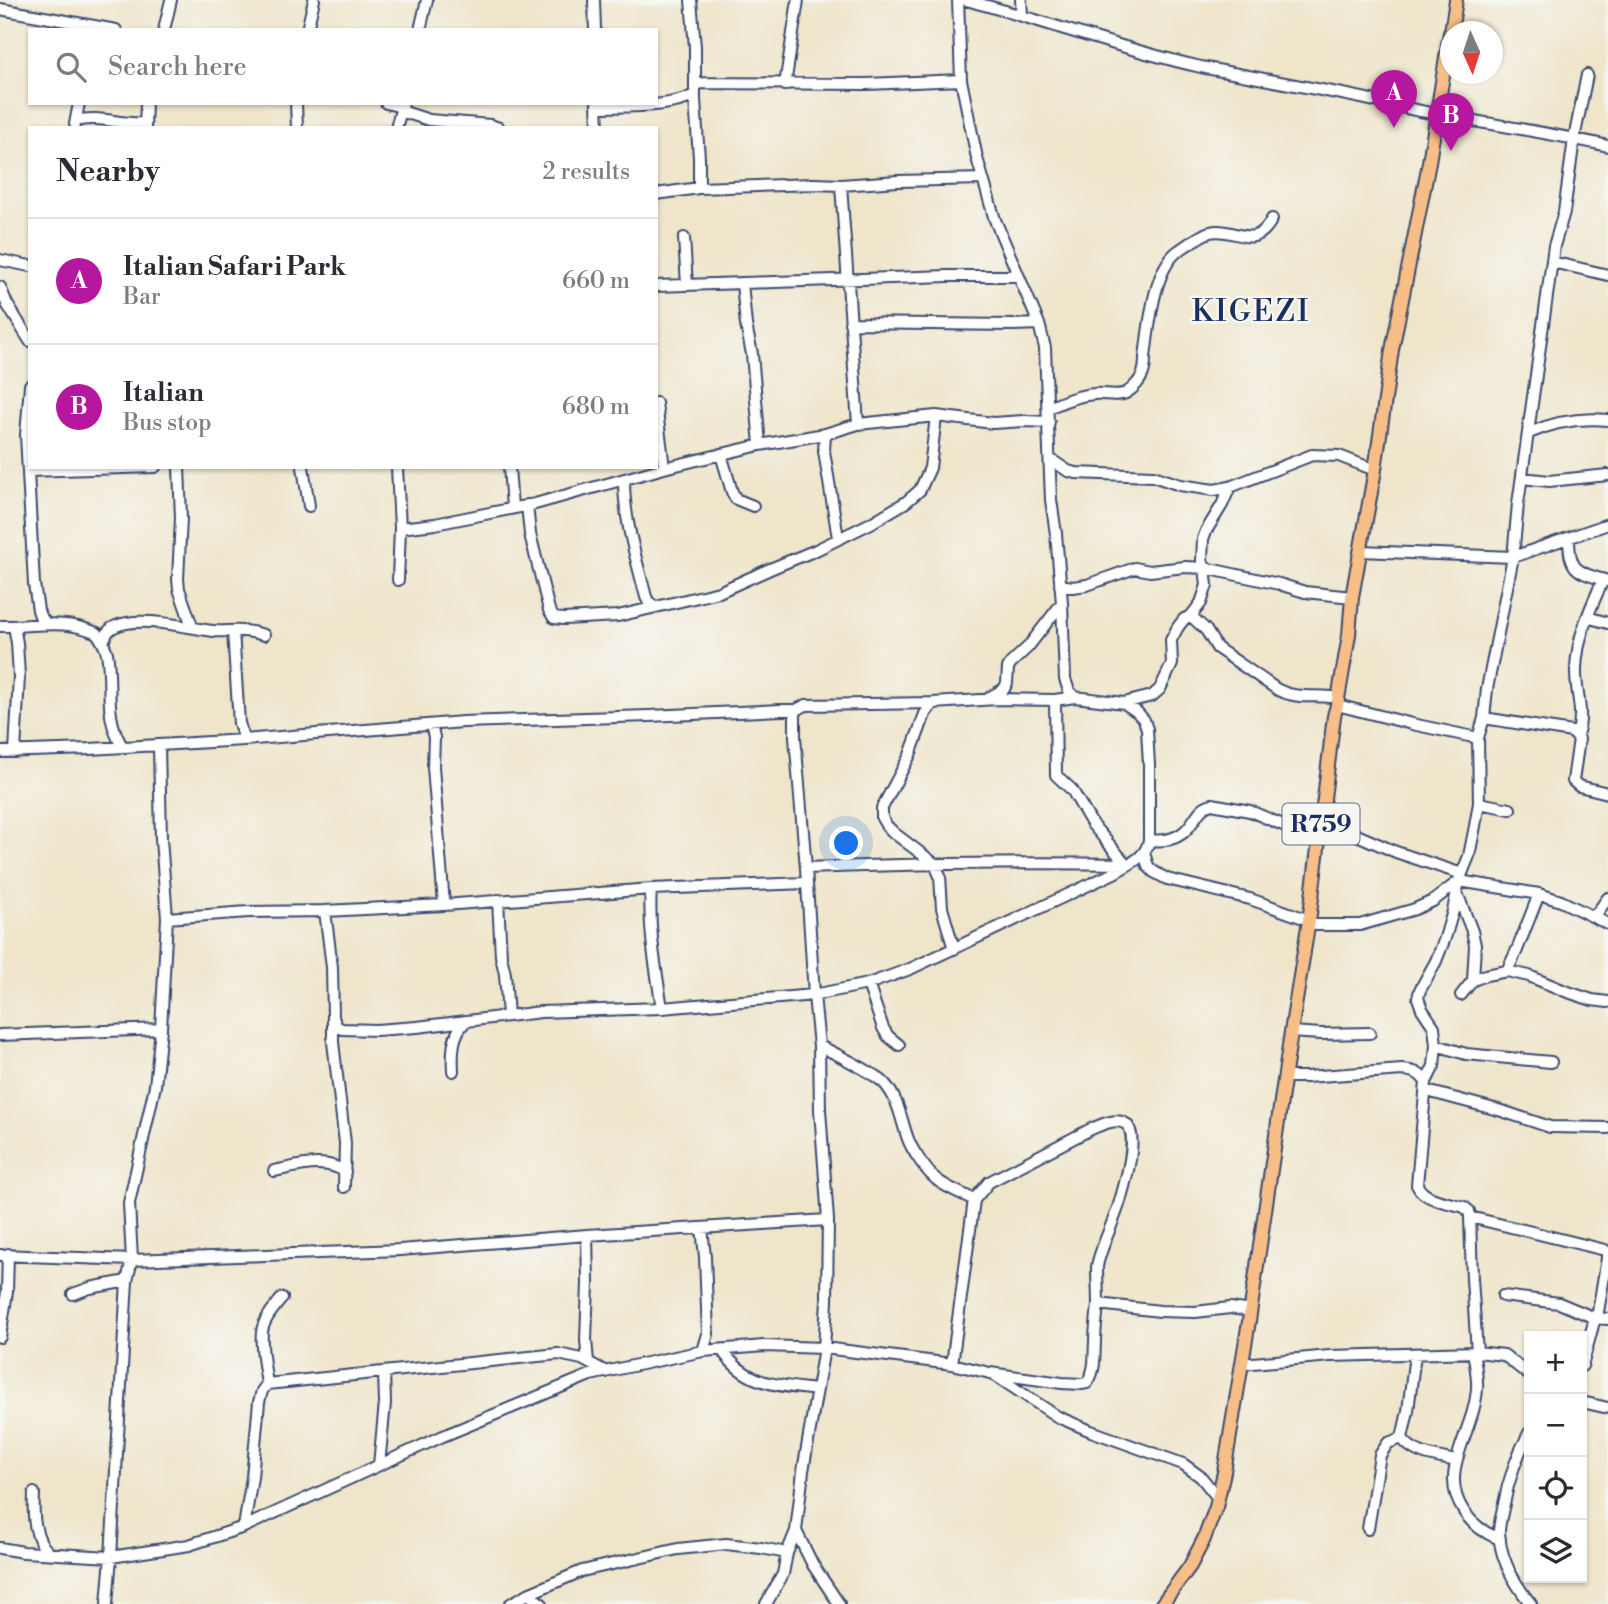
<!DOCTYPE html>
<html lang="en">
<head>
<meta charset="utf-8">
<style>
	body { margin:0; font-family:"Libre Bodoni",serif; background:#f2f2f3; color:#2b2b33 }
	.controls { position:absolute; right:21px; bottom:21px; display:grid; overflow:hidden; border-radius:0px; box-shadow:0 2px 5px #0004 }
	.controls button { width:63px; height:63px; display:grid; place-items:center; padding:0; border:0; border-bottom:2px solid #e1e1e2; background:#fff; color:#2b2b33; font:35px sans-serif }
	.compass { position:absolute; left:1440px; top:21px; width:63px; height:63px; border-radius:50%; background:#fff; box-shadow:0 2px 5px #0004; rotate:177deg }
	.you { position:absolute; left:847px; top:844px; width:24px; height:24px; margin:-18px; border:5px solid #fff; border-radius:50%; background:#1a73e8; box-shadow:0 0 0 10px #1a73e833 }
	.badge { display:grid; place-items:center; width:46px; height:46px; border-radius:50%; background:#b5179e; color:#fff; font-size:23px; font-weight:700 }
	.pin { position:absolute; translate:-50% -58px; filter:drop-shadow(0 2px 4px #0008) }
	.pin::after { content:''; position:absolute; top:37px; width:24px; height:21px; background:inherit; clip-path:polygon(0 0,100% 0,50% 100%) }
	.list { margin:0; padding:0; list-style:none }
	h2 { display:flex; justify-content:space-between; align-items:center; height:91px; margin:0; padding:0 28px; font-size:30px }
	h2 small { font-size:23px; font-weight:400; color:#7c7c81 }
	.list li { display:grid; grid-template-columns:46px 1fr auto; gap:21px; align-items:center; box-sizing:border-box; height:126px; padding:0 28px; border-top:2px solid #e1e1e2 }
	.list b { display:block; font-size:26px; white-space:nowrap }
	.list p { margin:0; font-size:23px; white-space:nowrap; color:#7c7c81 }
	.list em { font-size:23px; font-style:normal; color:#7c7c81 }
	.icon { flex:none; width:38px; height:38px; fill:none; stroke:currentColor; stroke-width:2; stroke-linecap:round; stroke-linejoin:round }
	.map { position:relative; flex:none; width:1608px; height:1604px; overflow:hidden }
	.search { position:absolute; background:#fff; box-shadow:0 2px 5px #0004; left:28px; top:28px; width:630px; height:77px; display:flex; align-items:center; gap:18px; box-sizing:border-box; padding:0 24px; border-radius:0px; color:#7c7c81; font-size:26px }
	.panel { position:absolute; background:#fff; box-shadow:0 2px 5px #0004; left:28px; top:126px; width:630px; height:343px; border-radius:0px }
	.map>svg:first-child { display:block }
</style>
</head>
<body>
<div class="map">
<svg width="1608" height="1604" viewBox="0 0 1608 1604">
	<rect width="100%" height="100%" fill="#f6f6f2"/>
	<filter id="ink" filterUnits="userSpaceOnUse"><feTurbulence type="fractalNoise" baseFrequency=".0143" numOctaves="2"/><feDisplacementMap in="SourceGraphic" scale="14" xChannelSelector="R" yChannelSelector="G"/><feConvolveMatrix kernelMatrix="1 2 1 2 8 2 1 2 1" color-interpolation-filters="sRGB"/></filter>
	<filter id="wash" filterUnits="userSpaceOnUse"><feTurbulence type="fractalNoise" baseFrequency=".00686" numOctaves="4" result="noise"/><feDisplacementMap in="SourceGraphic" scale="28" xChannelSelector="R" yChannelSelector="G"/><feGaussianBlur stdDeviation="1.57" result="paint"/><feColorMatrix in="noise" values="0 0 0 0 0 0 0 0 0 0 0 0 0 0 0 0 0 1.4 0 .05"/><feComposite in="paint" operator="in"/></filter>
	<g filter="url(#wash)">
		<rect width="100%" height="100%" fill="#efe5ca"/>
	</g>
	<g filter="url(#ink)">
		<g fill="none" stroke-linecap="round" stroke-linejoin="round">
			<defs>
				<path id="minor" d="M594,0L595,30
					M691,0L695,47V100L699,158V188
					M958,0L961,80L977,158L995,220L1039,324L1045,348L1051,500L1056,534L1062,603L1065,679L1069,691L1075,697
					M966,0C1045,21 1121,49 1201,67C1246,76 1292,84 1337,93C1370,99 1402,108 1436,114C1493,125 1551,133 1608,146
					M1021,0L1022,15
					M0,9L116,30
					M164,30L171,0
					M307,30L314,0
					M420,30L427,0
					M695,83L867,84L961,80
					M785,85L798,0
					M296,103L297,128
					M386,103L402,107
					M597,103L598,128
					M598,107C625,106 671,108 695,95
					M401,111L429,120L490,125L499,128
					M76,121C99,115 121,125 145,123
					M75,124L79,103
					M145,128L146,103
					M396,128L403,103
					M841,185L858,424
					M656,194L699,188L814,184L841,185L898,181L983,179
					M684,238L687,285
					M0,260L30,266
					M1552,262L1608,275
					M742,283L746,325L752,354L760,445
					M656,286L948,276H1018
					M0,287L7,304L30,341
					M850,323L1013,325L1039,324
					M30,385L26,435L34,584L38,610L40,616L46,623
					M656,403L664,468
					M1048,408C1063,402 1078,395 1094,394C1104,393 1117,397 1126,393C1133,389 1141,380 1143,373C1145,368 1145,362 1145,357C1149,328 1153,270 1178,251C1184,247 1204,233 1210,232C1236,226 1254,253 1272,219
					M1529,433C1554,422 1580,417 1608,420
					M825,434L824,451L838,538
					M721,454L732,492L736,499L753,506
					M1050,459L1068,471L1076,473L1153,476L1180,485L1214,490L1230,487L1312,455L1339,456L1375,470
					M179,467L181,518L178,579L179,589L192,626
					M303,467L309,506
					M397,467L400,528L398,580
					M509,467L512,507
					M28,471L155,467
					M1522,478L1549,481L1608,475
					M624,480C624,520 636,558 646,597L648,601L654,607
					M527,505L530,534L549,610L554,618L564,619L618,616L719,592L770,569L816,550L871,523L906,502L920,490L930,468L936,416
					M400,528L435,524L535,504L664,468L760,445L825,434L858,424L936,416L993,423L1024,421L1049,422
					M1569,538C1569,572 1578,572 1608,581
					M1360,551L1513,557L1608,524
					M1060,585L1073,587L1087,585L1135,568L1150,571L1185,567L1205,568L1279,584L1305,592L1352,597
					M1191,616L1201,603L1207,585L1205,568L1202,560L1203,539L1206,531L1222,505L1230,487
					M1587,617L1608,623
					M0,626C36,627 63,618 97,633C101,639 105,646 107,653C113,686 103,715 122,746
					M14,626L17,643L19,676L15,752
					M233,631L239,723L244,740
					M103,642C106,635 108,629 116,626C141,615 188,628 214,631C224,632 233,630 242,631C249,631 257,633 264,635
					M990,697L1004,689L1007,683L1008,668L1010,664L1028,647L1062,603
					M1055,700L1056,775L1072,790L1092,824L1126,864
					M933,703L925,714L910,755L882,808V818L886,825L894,833L935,864L940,876L942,908L954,949
					M1124,703L1152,696L1160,689L1172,664L1171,640L1178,627L1184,619L1191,616L1206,630L1217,648L1278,690C1298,700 1318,694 1338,698
					M1337,705L1412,724L1478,738
					M1484,718L1572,732L1579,739L1573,781L1579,786L1608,793
					M431,725L434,737L433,767L444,905
					M1577,735C1585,711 1575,693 1576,669C1577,637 1590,609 1603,580
					M0,752L90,749L244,740L463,722L649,716L781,710H793L795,713
					M1479,803L1510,809
					M1322,822L1334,825L1396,852L1462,874
					M1149,840C1166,842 1181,839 1191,824C1198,815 1200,807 1212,804L1250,811L1290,828L1299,825L1321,830
					M1144,853L1148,866L1154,872L1167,879L1250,899L1309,920
					M806,868C913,864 1020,862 1126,864
					M651,889C648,929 656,969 662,1008
					M1457,893L1472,931L1475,945L1473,980
					M498,900L501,956L505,974L508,1016
					M325,911L332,967L333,1017L336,1026L342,1029L376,1030L417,1027L541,1012L662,1008L814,995L868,984L910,969L1114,873C1128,864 1146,859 1149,840V765L1147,729L1144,720L1137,712L1124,703L1075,697L1055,700L997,699L933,703L806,705L798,709L795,713V737L806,868L814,995L819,1046L820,1110L828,1220L827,1301L824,1348L803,1471L796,1531L787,1553L783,1574L766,1604
					M1594,917L1608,898
					M167,918L248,912L325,911L444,905L651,889L807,883
					M1308,925H1360L1415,909L1433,901L1459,881L1469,856L1475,826L1479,803L1478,738L1484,718L1487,689L1513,557L1518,504L1554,246L1564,212L1574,139L1587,75
					M1507,971L1517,950L1539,894
					M868,984L883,1028L888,1036L899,1045
					M1461,995L1473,980L1486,975L1507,971L1529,976L1565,991L1592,1000L1608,1002
					M333,1019V1042L345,1143L344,1187
					M1291,1032L1321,1034L1370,1033
					M0,1035L161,1029
					M1436,1045L1466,1054L1551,1062
					M819,1046C833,1052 876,1074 885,1084C899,1100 901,1120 908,1139C912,1150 926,1171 936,1179C946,1188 962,1193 974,1200
					M453,1071C452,1053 452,1035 465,1022
					M1285,1077H1306L1402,1070C1414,1071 1419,1072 1426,1082
					M1427,1091L1502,1111L1550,1127L1608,1128
					M274,1171C296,1167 325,1157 345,1172
					M1470,1217L1605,1250L1607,1253V1258L1597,1318
					M702,1228L705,1257L708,1334L703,1351
					M587,1235L588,1283L586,1340L588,1362
					M0,1255L132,1260L400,1250L587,1235L828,1220
					M73,1294L90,1288L127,1281
					M1503,1296L1559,1303L1595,1318L1608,1319
					M1098,1304L1160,1311L1195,1312L1230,1308L1251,1311
					M0,1337L7,1292L8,1254
					M722,1350C746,1386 778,1385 817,1390
					M1473,1352C1475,1364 1478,1377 1477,1389C1475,1417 1460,1441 1455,1468C1449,1501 1470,1528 1500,1539
					M1477,1352L1472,1279L1470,1217L1469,1211L1464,1207C1449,1202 1424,1201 1417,1185L1426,1082L1434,1066L1436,1045L1434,1027L1422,1009L1418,998L1420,990L1436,961L1445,938L1453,911L1459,881L1539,894L1561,901L1608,924
					M1415,1354L1408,1411L1402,1438C1413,1455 1438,1457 1456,1461
					M1242,1364L1330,1356L1477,1352L1504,1355L1529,1375
					M1582,1366L1595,1318
					M996,1376L1058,1417L1091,1431L1183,1464L1201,1477L1218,1498
					M267,1384C265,1370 259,1340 263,1327C266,1316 275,1307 282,1298
					M1582,1402L1608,1408
					M1529,1433C1516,1457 1509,1477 1504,1504C1502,1512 1500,1521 1499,1530C1499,1558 1514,1583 1531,1604
					M379,1465L385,1403L384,1372
					M34,1493C33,1514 33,1538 49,1553
					M244,1527L252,1477L259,1402L262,1391L267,1384L558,1354L582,1359L606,1372
					M1368,1529L1380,1455L1388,1443L1402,1438
					M796,1531L813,1565L839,1604
					M0,1548L23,1552L111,1557L189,1545L244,1527L443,1436L590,1375L703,1351L764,1346L824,1348L952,1364L990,1373L1062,1383L1081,1384L1087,1383C1096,1371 1094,1356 1095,1342C1095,1329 1097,1317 1098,1304C1098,1292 1097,1279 1097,1267C1099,1250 1115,1220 1120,1201C1124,1187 1140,1134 1126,1124C1116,1117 1101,1125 1091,1129L989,1182L974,1200L952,1364
					M528,1594L542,1604
					M107,1604L111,1557L127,1281L132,1260L129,1203L155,1086L161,1029L167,918L161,839L159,745
					M510,1604L528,1594L582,1571L678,1549L726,1544L761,1548L787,1553"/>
				<path id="major" d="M1451,32L1456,0
					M1162,1604L1190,1566L1204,1539L1216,1507L1224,1472L1249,1321L1291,1032L1310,914L1334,716L1337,705L1349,635L1352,597L1375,470L1392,350L1428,168L1450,33"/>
			</defs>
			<use href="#minor" stroke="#3b4a6e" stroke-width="14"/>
			<use href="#major" stroke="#3b4a6e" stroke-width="16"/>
			<use href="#minor" stroke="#fff" stroke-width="10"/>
			<use href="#major" stroke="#f7be88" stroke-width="12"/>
		</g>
	</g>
	<g text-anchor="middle" stroke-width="5" stroke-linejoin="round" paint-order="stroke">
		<rect fill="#f6f6f2" stroke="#5d6b8a" stroke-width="2" x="1282.5" y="803.5" width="77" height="41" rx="5"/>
		<g font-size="24" font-weight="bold" fill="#1b2f5e">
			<text x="1321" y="832">R759</text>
		</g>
		<g font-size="30" letter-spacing="2" fill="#1b2f5e" stroke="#f6f6f2">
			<text x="1251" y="321">KIGEZI</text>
		</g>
	</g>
</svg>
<div class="controls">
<button>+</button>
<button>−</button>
<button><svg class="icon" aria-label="locate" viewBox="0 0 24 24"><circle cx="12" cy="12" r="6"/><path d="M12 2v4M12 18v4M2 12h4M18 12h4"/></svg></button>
<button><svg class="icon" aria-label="layers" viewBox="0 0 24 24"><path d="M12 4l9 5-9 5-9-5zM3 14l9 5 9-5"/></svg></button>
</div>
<svg class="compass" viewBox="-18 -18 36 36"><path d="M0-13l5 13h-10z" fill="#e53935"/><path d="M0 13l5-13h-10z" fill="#7c7c81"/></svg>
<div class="you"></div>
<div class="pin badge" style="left:1394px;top:128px">A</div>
<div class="pin badge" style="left:1451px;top:151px">B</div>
<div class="search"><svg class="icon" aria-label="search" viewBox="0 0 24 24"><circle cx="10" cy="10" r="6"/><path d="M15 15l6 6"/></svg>Search here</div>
<section class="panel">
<h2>Nearby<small>2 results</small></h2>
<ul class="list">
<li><span class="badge">A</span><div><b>Italian Safari Park</b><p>Bar</p></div><em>660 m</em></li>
<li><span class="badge">B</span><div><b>Italian</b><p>Bus stop</p></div><em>680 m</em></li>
</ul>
</section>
</div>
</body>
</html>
